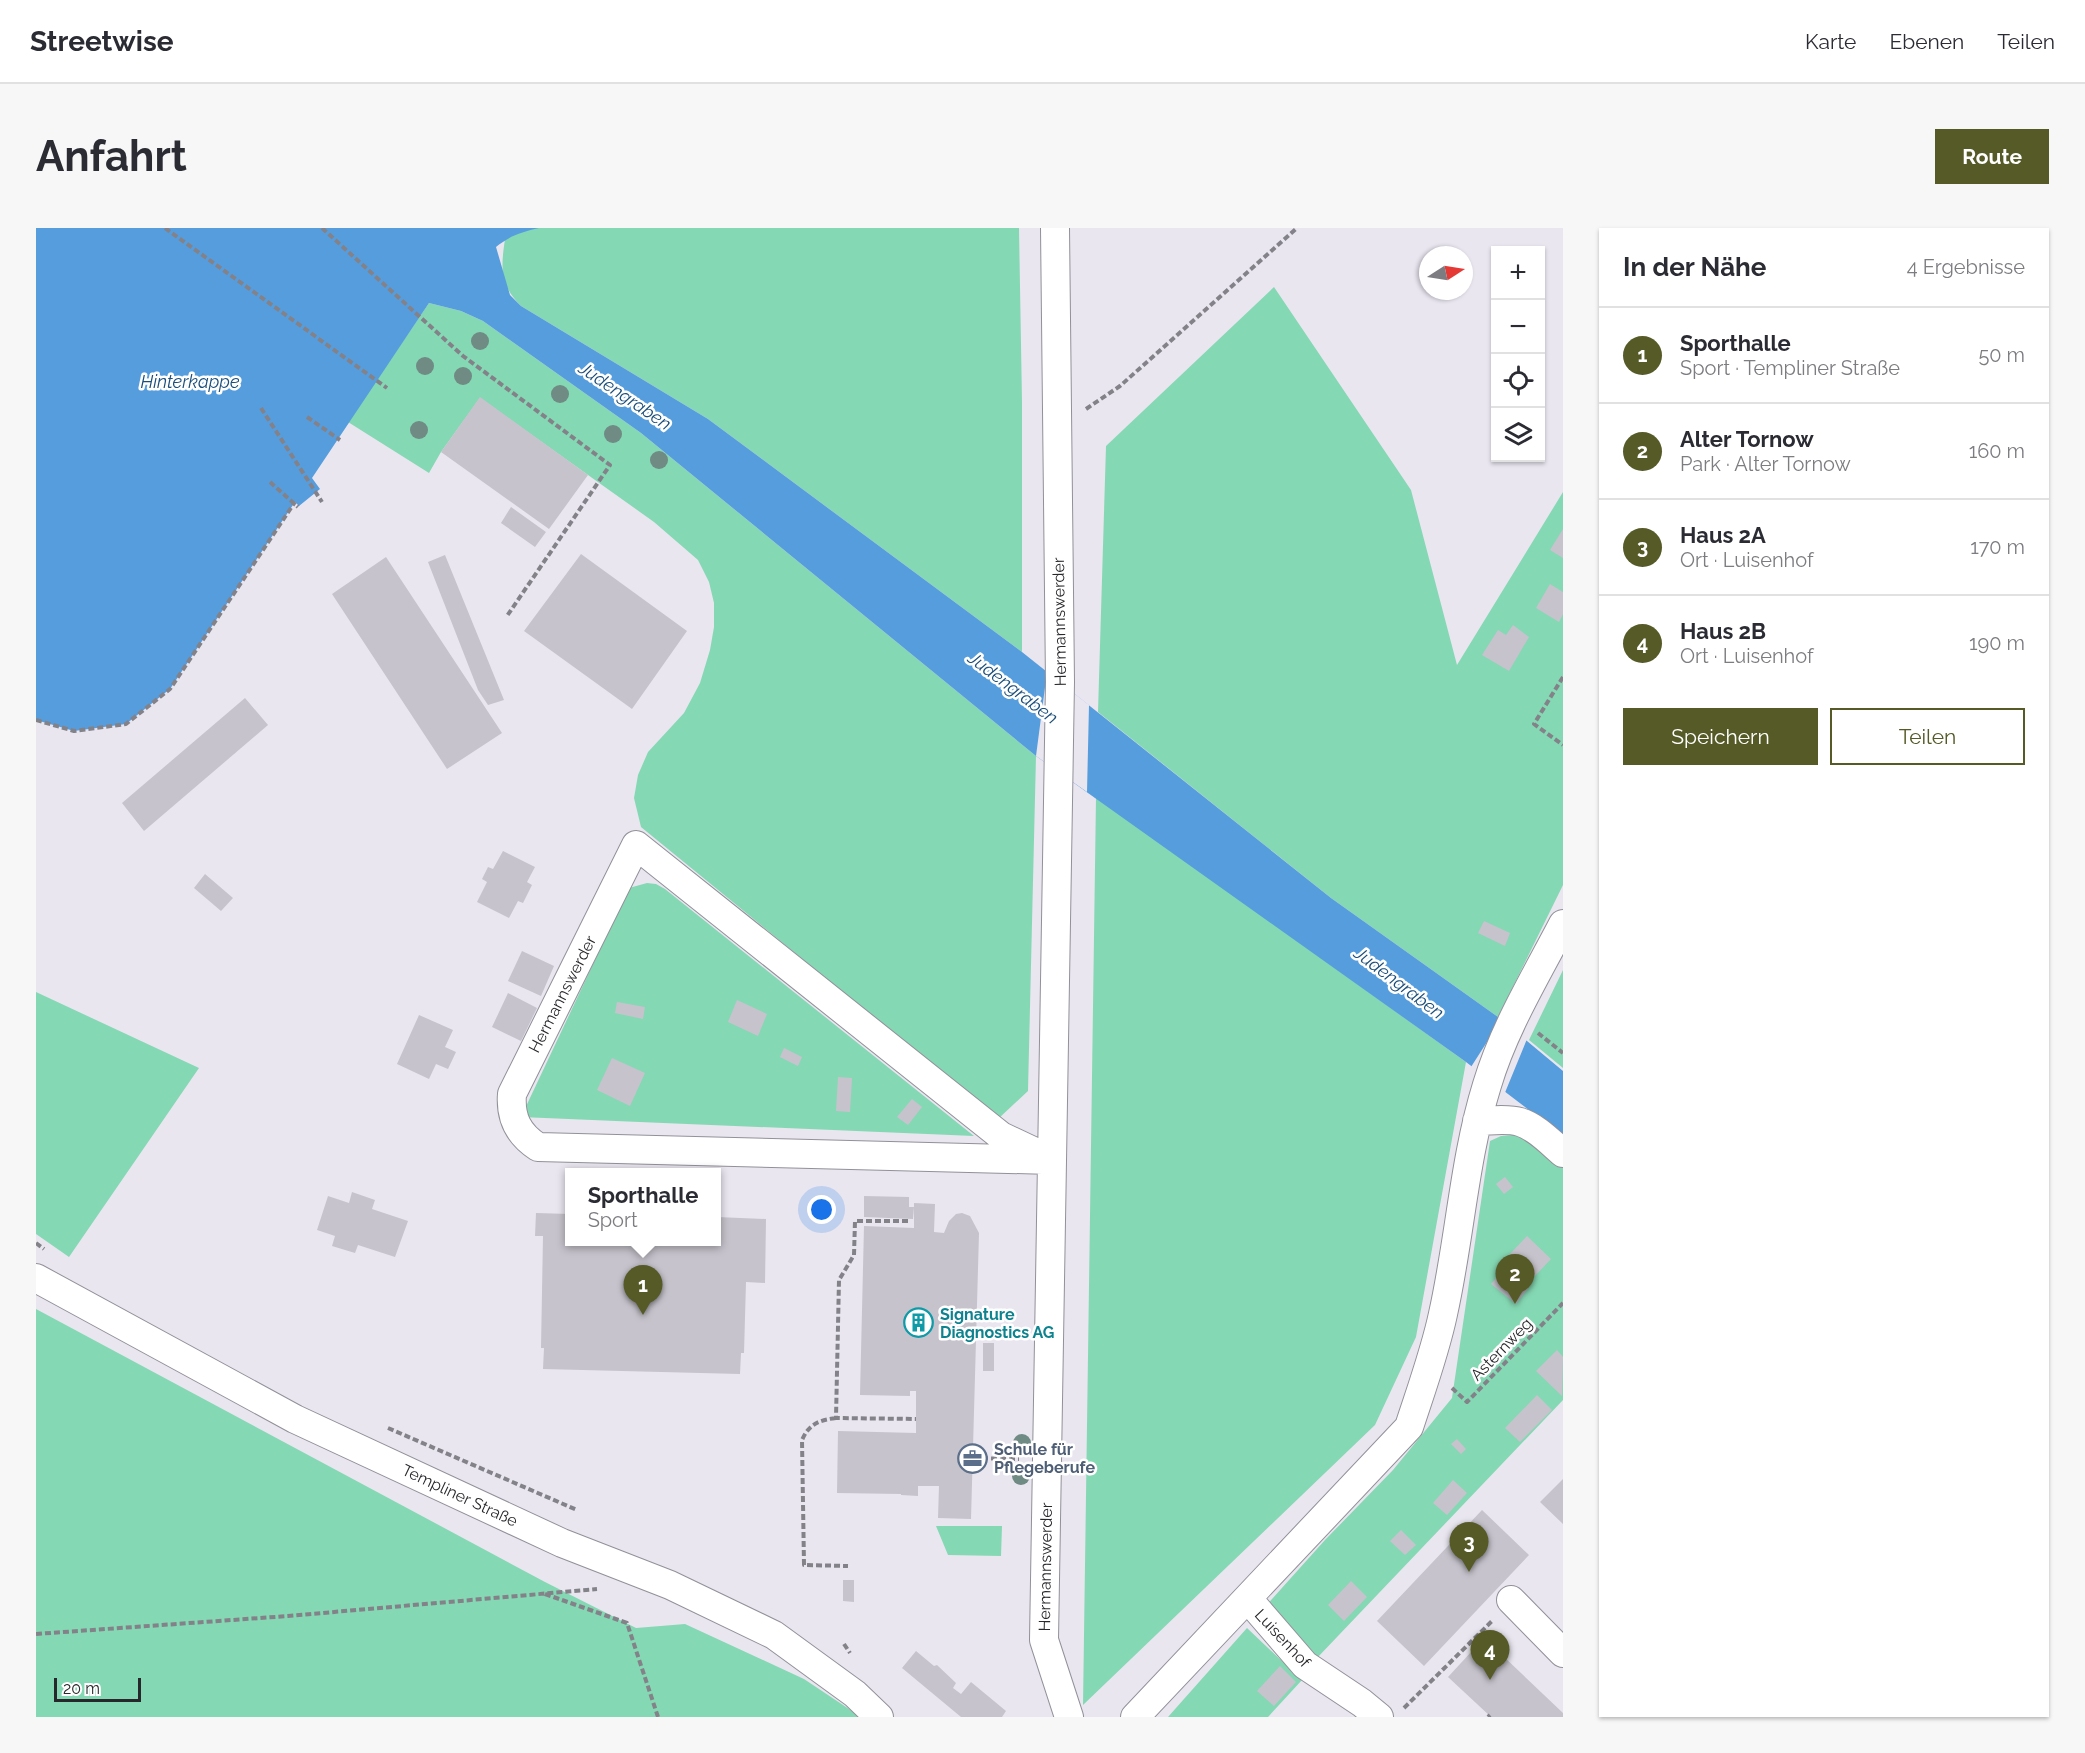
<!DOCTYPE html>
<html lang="de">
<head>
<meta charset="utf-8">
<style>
	body { margin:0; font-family:Raleway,sans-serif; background:#f7f7f7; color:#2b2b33 }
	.controls { position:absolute; right:18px; top:18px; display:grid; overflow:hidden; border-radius:0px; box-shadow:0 2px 4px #0004 }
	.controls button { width:54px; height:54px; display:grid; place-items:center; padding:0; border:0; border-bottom:2px solid #e1e1e2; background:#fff; color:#2b2b33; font:30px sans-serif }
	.compass { position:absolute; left:1383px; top:18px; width:54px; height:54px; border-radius:50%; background:#fff; box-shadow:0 2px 4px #0004; rotate:78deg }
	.scale { position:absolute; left:18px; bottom:15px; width:87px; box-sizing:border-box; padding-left:6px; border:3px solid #28272b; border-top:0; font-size:16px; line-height:21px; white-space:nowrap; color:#28272b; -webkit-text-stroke:4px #fff; paint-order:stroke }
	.you { position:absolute; left:786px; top:982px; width:21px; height:21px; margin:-15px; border:4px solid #fff; border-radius:50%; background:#1a73e8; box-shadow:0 0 0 9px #1a73e833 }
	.badge { display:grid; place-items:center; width:39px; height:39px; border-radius:50%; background:#565a27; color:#fff; font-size:20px; font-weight:700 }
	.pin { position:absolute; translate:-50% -50px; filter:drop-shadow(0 2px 3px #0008) }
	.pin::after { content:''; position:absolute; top:32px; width:21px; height:18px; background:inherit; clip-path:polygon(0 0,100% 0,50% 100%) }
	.popup { position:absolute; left:529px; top:940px; width:156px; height:78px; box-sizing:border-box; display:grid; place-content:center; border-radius:0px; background:#fff; filter:drop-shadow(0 2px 4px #0005); font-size:20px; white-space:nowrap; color:#7c7c81 }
	.popup b { font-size:22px; color:#2b2b33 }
	.popup::after { content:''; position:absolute; left:50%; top:100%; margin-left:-12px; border:12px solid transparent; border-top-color:#fff }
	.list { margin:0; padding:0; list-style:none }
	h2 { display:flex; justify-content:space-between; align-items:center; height:78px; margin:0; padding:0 24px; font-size:26px }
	h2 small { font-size:20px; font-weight:400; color:#7c7c81 }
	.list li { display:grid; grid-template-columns:39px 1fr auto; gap:18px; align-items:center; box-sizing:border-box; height:96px; padding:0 24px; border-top:2px solid #e1e1e2 }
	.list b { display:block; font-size:22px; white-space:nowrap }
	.list p { margin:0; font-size:20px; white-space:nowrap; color:#7c7c81 }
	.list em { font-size:20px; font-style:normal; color:#7c7c81 }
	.actions { display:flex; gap:12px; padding:18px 24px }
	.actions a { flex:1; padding:14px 0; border:2px solid #565a27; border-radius:0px; text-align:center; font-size:21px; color:#565a27 }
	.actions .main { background:#565a27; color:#fff }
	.icon { flex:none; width:33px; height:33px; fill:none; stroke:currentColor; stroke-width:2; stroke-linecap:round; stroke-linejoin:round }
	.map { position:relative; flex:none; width:1527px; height:1489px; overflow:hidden; border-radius:0px }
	header { display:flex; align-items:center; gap:36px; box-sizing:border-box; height:84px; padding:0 30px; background:#fff; border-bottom:2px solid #e1e1e2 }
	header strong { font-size:28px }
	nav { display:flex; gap:33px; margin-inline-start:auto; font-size:21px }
	.intro { display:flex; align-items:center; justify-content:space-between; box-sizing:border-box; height:144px; padding:0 36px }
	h1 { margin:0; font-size:42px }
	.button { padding:15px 27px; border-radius:0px; background:#565a27; color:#fff; font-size:21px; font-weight:700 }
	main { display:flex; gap:36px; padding:0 36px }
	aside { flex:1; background:#fff; border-radius:0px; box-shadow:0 2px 4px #0004 }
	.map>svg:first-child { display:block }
</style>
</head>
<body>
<header>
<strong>Streetwise</strong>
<nav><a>Karte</a><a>Ebenen</a><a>Teilen</a></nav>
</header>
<div class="intro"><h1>Anfahrt</h1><a class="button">Route</a></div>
<main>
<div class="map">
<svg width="1527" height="1489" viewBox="0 0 1527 1489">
	<rect width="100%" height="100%" fill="#e9e6f0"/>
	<path fill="#85d8b4" d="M455,0H983L986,174V424L672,191L485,78C463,56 465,39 469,11Z
		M1238,59L1375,262L1421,437L1527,264V657L1462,789L1295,670L1062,484L1070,218Z
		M393,75L425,83L447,93L605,205L1000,528L992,863L962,891L605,599L598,570L602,547L612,524L648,485L664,455L674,422L678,399V375L673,354L662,332L618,294L444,170L405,224L393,245L312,194Z
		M1060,569L1430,834L1380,1109L1339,1197L1047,1477Z
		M611,655L620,656L629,661L938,908L485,889L593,660Z
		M1527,742V840L1493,812Z
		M0,764L163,840L33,1029L0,1006Z
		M1476,907L1489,908L1527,938V1172L1281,1430L1228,1380L1289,1312L1357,1242L1416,1170L1454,913L1465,908Z
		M0,1081L509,1354L600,1400L649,1396L768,1451L825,1489H0Z
		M900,1298H966L965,1328L912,1327Z
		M1211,1400L1266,1452L1232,1489H1132Z"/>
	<path fill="#569dde" d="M0,0H503C486,4 473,8 460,19L474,67L485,78L672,191L986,424L1295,670L1462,789L1527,843V908L1430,834L1000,528L605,205L447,93L425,83L393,75L276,250L284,261L263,278L259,274L134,461L90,496L38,503L0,492Z"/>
	<path fill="#e9e6f0" d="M1011,444L1053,477L1051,564L1000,528Z
		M1465,792L1491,811L1468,867L1435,839Z"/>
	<path fill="#c6c3cc" d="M444,169L552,247L513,301L405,224Z
		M475,279L510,304L499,319L465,295Z
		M1527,301V330L1514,322Z
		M545,326L651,403L596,481L488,403Z
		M409,327L468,472L452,477L442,462L392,334Z
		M350,329L466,505L411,541L296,366Z
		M1514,356L1527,364V386L1523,394L1500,380Z
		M1477,397L1493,409L1473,443L1446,427L1462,402L1470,407Z
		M209,470L232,497L108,603L86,575Z
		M467,623L499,639L491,654L496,657L487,675L482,673L473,690L441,674L451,654L446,651L452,639L457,641Z
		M169,646L197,670L185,683L158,660Z
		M1448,693L1474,705L1469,718L1442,705Z
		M486,723L518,738L505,768L472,753Z
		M472,765L501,780L485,813L456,799Z
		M701,772L731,786L722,808L692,794Z
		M581,774L609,779L607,791L579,785Z
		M383,787L417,802L409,819L420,824L412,841L400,836L393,851L361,836Z
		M748,820L766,829L762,838L744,829Z
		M576,830L609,845L594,878L561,862Z
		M802,849L816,850L814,884L800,883Z
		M876,871L886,879L872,897L861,889Z
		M1469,949L1477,959L1468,966L1460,956Z
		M316,964L339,972L336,981L372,993L359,1029L322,1017L319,1025L296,1018L299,1008L281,1002L292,968L313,975Z
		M828,968L873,969V979H878L877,991L828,989Z
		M878,975L899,976L898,1004L908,1005L913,993L920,986L926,985L934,988L943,1005L935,1291L902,1290L903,1258H882V1268L865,1267V1266L801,1265L802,1203L880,1205V1163H874V1168L824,1167L828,998L878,1000Z
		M500,985L534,986V1014H681V989L730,991L729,1055L710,1054L708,1125H705L704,1146L507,1141L508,1120H505L507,1008H499Z
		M1491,1008L1515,1031L1497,1050L1473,1027Z
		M1470,1038L1494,1058L1480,1076L1455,1056Z
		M947,1115H958V1143H947Z
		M1521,1122L1527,1129L1526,1168L1500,1143Z
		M1501,1167L1516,1182L1484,1214L1469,1200Z
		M1421,1211L1430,1221L1425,1226L1415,1216Z
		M1527,1251V1296L1504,1274Z
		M1417,1252L1431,1265L1411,1287L1397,1275Z
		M1446,1282L1493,1327L1388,1438L1341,1393Z
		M1365,1302L1380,1317L1369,1327L1354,1313Z
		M807,1352H818V1374L807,1373Z
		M1315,1353L1331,1369L1308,1393L1292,1377Z
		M1448,1410L1527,1485V1489H1455L1412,1449Z
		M880,1423L898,1438L901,1437L920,1455L917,1460L925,1466L935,1454L970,1483L966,1489H925L866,1440Z
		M1244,1438L1260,1454L1238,1478L1221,1463Z"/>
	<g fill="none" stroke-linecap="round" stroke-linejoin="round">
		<defs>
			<path id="minor" d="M1019,0L1024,454L1008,1412L1033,1489
				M600,617L965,908L1016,932L502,919C482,906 474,890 476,866Z
				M1441,893C1454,893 1471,890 1484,894C1500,899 1514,914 1527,925
				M0,1050L259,1191L526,1315L634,1357L738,1407L819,1466L843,1489
				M1212,1371L1269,1437L1326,1475L1343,1489
				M1475,1372L1527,1425
				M1099,1489L1373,1199C1385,1162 1399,1124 1407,1086C1424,1010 1428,931 1451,857C1468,800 1500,748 1527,696"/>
		</defs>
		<use href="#minor" stroke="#929099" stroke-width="30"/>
		<path stroke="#848289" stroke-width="4" stroke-dasharray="6 3" stroke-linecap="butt" d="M129,0L351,160
			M286,0L427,128L574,237L471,388
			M225,180L286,274
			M1050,181L1084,158L1261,0
			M271,189L304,212
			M234,254L262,279
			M1527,449L1498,496L1527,517
			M0,492L38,503L90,496L134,461L259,274
			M1502,805L1527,825
			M872,993H819L818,1027L803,1052L800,1190L880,1191
			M0,1015L8,1021
			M1416,1160L1431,1174L1527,1075
			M800,1190C783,1192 773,1196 766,1212L768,1337L812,1338
			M352,1200L541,1282
			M937,1230L983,1231
			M509,1366L591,1395L622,1489
			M0,1406L252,1388L561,1361
			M808,1416L814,1425
			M1368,1480L1456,1393
			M1452,1489L1454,1487"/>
		<use href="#minor" stroke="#fff" stroke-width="28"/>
	</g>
	<g fill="#708a84">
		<circle cx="444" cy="113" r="9"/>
		<circle cx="389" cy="138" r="9"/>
		<circle cx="427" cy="148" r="9"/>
		<circle cx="524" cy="166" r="9"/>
		<circle cx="383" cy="202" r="9"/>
		<circle cx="577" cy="206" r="9"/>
		<circle cx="623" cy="232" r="9"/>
		<circle cx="986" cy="1215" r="9"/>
		<circle cx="985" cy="1248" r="9"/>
	</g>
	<defs>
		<symbol id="building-ring" viewBox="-11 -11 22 22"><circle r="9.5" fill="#fff" stroke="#0f9aa8" stroke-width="1.5"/><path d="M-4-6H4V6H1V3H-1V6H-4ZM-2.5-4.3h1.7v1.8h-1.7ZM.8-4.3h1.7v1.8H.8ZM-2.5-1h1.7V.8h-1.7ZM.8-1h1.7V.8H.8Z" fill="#0f9aa8"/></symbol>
		<symbol id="office-ring" viewBox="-11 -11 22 22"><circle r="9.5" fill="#fff" stroke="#5c6f8a" stroke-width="1.5"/><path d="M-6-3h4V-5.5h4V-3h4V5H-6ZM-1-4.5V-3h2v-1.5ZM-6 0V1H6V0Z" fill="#5c6f8a"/></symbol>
	</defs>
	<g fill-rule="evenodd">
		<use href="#building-ring" x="866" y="1078" width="33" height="33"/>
		<use href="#office-ring" x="920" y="1214" width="33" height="33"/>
	</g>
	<g text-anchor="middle" stroke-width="5" stroke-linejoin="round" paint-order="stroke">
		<g font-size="16" fill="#28272b" stroke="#fff">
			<text transform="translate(1023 394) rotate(-91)" y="6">Hermannswerder</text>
			<text transform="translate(526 766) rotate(-63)" y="6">Hermannswerder</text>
			<text transform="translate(1465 1121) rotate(-46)" y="6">Asternweg</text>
			<text transform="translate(424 1267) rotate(25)" y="6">Templiner Straße</text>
			<text transform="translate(1009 1339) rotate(-89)" y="6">Hermannswerder</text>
			<text transform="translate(1247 1410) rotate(47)" y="6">Luisenhof</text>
		</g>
		<g font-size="16" font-weight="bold" fill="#0d838f" stroke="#fff" text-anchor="start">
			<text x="904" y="1092">Signature<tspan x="904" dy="18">Diagnostics AG</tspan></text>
		</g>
		<g font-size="16" font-weight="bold" fill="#4e5e75" stroke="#fff" text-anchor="start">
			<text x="958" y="1227">Schule für<tspan x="958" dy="18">Pflegeberufe</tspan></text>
		</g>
		<g font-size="18" font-style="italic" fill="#1b4e79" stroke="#fff">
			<text x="154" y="160">Hinterkappe</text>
			<text transform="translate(589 168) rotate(34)" y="6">Judengraben</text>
			<text transform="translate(977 460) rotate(37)" y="6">Judengraben</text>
			<text transform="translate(1363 755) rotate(37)" y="6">Judengraben</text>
		</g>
	</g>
</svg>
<div class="controls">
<button>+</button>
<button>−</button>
<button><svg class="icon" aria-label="locate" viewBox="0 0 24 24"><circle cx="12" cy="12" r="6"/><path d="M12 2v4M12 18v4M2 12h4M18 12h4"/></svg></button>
<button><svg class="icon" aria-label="layers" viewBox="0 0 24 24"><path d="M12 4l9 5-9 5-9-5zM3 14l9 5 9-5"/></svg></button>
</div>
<svg class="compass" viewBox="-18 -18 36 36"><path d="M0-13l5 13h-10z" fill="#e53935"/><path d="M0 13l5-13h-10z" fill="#7c7c81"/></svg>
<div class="scale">20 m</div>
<div class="you"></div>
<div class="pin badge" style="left:607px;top:1087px">1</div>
<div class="popup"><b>Sporthalle</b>Sport</div>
<div class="pin badge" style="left:1479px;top:1076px">2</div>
<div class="pin badge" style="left:1433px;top:1344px">3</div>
<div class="pin badge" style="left:1454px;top:1452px">4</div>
</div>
<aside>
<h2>In der Nähe<small>4 Ergebnisse</small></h2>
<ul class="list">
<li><span class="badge">1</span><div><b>Sporthalle</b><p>Sport · Templiner Straße</p></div><em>50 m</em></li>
<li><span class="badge">2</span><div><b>Alter Tornow</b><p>Park · Alter Tornow</p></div><em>160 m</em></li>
<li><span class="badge">3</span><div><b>Haus 2A</b><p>Ort · Luisenhof</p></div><em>170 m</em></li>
<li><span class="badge">4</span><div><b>Haus 2B</b><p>Ort · Luisenhof</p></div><em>190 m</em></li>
</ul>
<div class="actions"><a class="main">Speichern</a><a>Teilen</a></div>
</aside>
</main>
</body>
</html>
